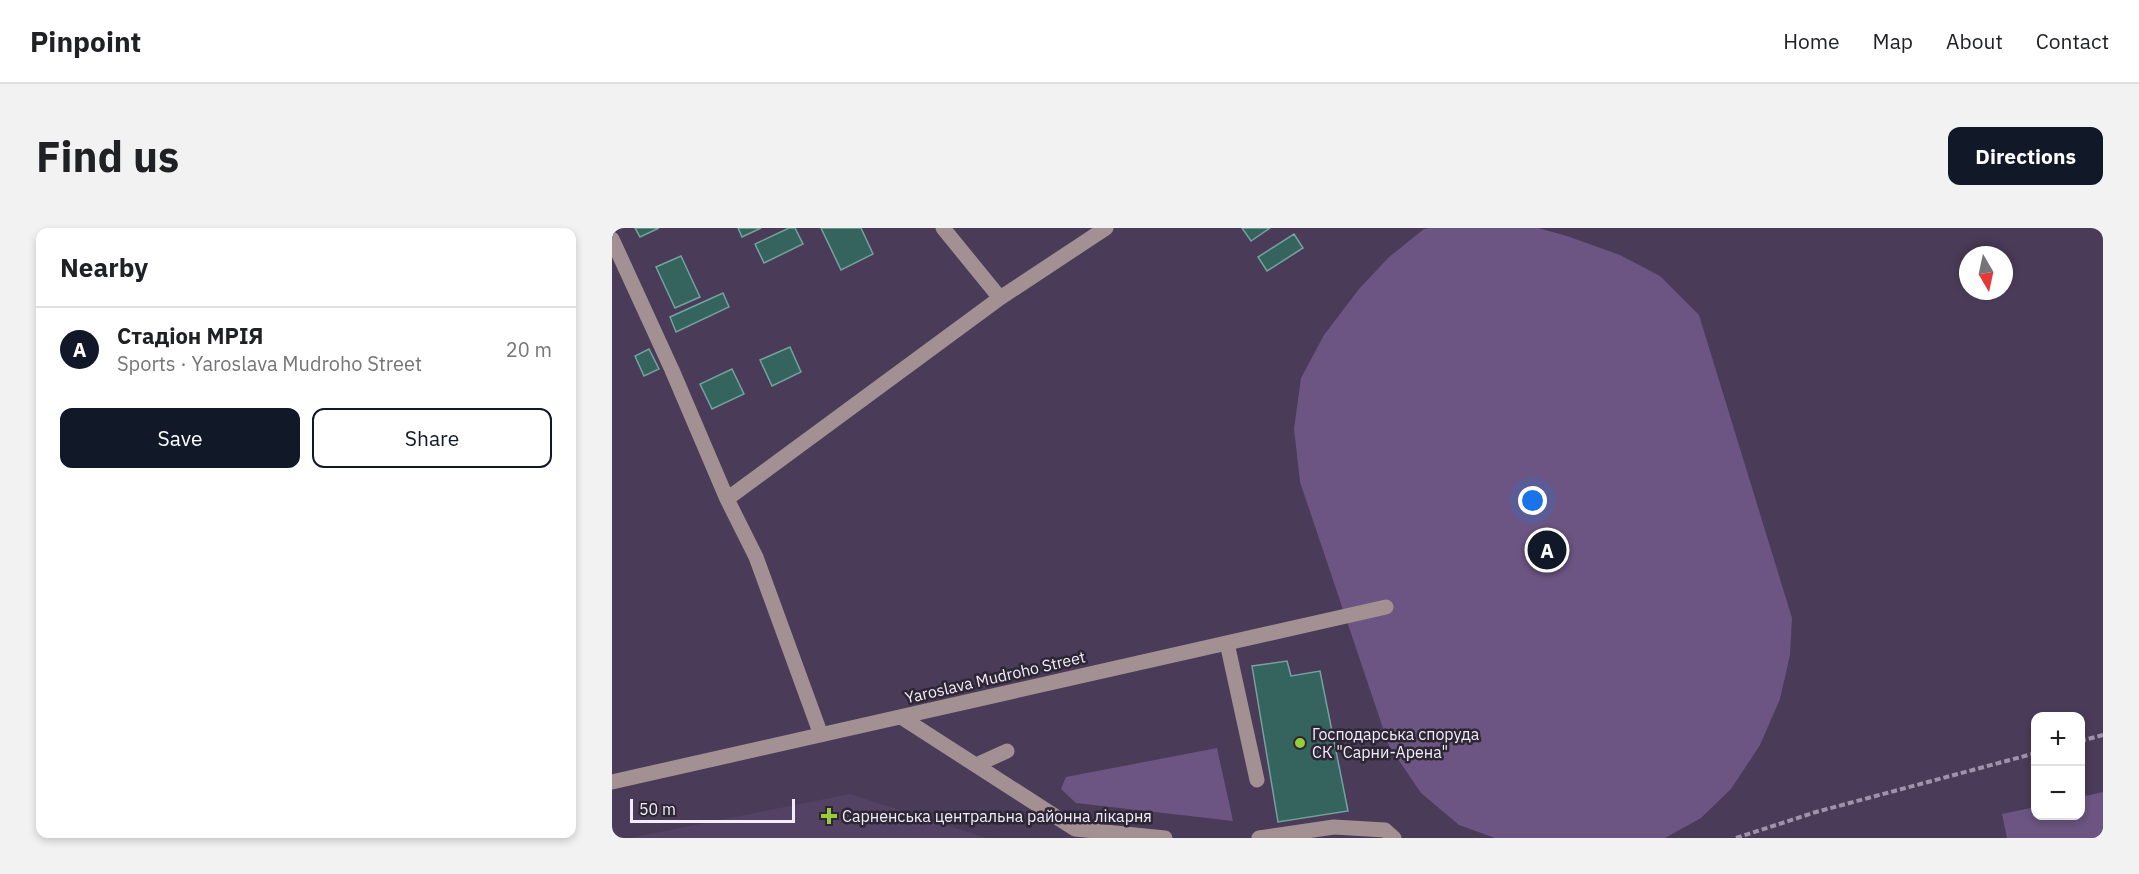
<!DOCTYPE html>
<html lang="en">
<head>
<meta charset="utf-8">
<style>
	body { margin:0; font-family:"IBM Plex Sans",sans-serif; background:#f2f2f2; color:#202124 }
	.controls { position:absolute; right:18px; bottom:18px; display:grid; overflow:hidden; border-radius:12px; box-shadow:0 3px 9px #0003 }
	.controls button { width:54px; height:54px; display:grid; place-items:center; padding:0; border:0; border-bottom:2px solid #e0e0e0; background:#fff; color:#202124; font:30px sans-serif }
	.compass { position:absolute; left:1347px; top:18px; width:54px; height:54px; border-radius:50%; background:#fff; box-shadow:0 3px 9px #0003; rotate:171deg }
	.scale { position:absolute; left:18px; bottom:15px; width:165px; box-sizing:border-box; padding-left:6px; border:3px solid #f4ebfe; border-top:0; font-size:16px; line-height:21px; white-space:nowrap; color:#f4ebfe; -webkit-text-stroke:4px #2d2633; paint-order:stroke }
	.you { position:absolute; left:921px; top:273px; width:21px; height:21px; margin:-15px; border:4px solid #fff; border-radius:50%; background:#1a73e8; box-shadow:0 0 0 9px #1a73e833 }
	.badge { display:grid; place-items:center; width:39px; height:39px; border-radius:50%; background:#111827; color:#fff; font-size:20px; font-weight:700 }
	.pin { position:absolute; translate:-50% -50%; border:3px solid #fff; box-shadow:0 2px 6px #0006 }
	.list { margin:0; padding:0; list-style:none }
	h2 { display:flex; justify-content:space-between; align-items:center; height:78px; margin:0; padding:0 24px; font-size:26px }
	h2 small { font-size:20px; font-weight:400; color:#757577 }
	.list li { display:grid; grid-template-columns:39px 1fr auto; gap:18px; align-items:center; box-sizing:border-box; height:84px; padding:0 24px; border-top:2px solid #e0e0e0 }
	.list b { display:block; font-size:22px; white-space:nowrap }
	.list p { margin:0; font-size:20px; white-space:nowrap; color:#757577 }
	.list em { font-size:20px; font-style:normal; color:#757577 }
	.actions { display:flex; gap:12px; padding:18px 24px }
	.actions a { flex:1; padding:14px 0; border:2px solid #111827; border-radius:12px; text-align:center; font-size:21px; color:#111827 }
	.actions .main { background:#111827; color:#fff }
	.map { position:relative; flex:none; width:1491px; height:610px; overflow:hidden; border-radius:12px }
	header { display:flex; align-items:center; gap:36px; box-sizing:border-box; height:84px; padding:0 30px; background:#fff; border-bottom:2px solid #e0e0e0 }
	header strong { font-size:28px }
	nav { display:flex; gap:33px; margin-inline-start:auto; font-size:21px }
	.intro { display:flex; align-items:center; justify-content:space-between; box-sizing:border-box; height:144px; padding:0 36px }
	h1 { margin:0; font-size:42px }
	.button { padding:15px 27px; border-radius:12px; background:#111827; color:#fff; font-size:21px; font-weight:700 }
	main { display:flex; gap:36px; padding:0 36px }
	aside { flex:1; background:#fff; border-radius:12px; box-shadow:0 3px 9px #0003 }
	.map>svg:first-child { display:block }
</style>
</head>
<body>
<header>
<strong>Pinpoint</strong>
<nav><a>Home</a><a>Map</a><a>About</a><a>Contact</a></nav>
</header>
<div class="intro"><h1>Find us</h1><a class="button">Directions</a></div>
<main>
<aside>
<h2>Nearby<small></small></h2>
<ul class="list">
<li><span class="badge">A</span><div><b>Стадіон МРІЯ</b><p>Sports · Yaroslava Mudroho Street</p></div><em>20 m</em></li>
</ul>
<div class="actions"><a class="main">Save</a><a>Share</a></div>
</aside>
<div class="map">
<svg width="1491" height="610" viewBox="0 0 1491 610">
	<rect width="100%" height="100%" fill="#4a3b58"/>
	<path fill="#544265" d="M238,566L374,610H18Z"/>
	<path fill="#6c5582" d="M817,0H926L955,8L1008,27L1048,48L1087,87L1180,390L1178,427L1168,471L1148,517L1119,561L1089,590L1053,610H883L847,597L809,565L777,518L688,254L682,201L689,150L712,107L747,61L777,29L812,1Z
		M605,520L621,593L464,575L449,561L454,549Z
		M1491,564V610H1395L1390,586L1423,579L1424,588H1468L1469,569Z"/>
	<path fill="#35645f" stroke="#74a39e" stroke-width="1.5" d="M23,0H47L28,9Z
		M126,0H149L130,9Z
		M177,0H183L191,16L152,35L143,16Z
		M209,0H249L261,26L229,42Z
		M630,0H658L639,13Z
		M682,6L691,20L655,43L646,29Z
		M69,28L88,69L63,80L44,39Z
		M111,65L117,79L64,104L58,89Z
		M178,119L189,144L160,158L148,132Z
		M37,121L47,141L32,148L23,128Z
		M120,141L132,166L100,181L88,156Z
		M675,433L679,448L708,443L736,583L666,594L640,438Z"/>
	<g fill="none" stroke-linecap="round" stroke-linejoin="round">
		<path stroke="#9f93ab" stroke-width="4" stroke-dasharray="6 3" stroke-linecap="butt" d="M1468,513L1491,507
			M1124,610L1204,584L1424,525"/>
		<path stroke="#a39093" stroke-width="15" d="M331,0L388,70
			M0,11L60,142L115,271L144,329L209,507
			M115,271L388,70L494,0
			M615,415L645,552
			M289,489L463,601L553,610
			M364,537L395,523
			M0,554L774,379
			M647,610L722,599L773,602L782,610"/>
	</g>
	<g fill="#97cc38" stroke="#2d2633" stroke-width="2">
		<circle cx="688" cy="515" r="6"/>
		<path d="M214 579h6v6h6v6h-6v6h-6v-6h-6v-6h6z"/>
	</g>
	<g text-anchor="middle" stroke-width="5" stroke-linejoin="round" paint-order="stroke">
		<g font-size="16" fill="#f4ebfe" stroke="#2d2633">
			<text transform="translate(383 449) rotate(-13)" y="6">Yaroslava Mudroho Street</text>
		</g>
		<g font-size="16" fill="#f4ebfe" stroke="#2d2633" text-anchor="start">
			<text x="700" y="512">Господарська споруда<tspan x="700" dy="18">СК "Сарни-Арена"</tspan></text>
			<text x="230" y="594">Сарненська центральна районна лікарня</text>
		</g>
	</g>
</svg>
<div class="controls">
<button>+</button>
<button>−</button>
</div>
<svg class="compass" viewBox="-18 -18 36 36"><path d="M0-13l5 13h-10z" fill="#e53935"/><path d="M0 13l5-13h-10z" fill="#757577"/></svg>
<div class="scale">50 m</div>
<div class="you"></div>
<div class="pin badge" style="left:935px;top:322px">A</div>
</div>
</main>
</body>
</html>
